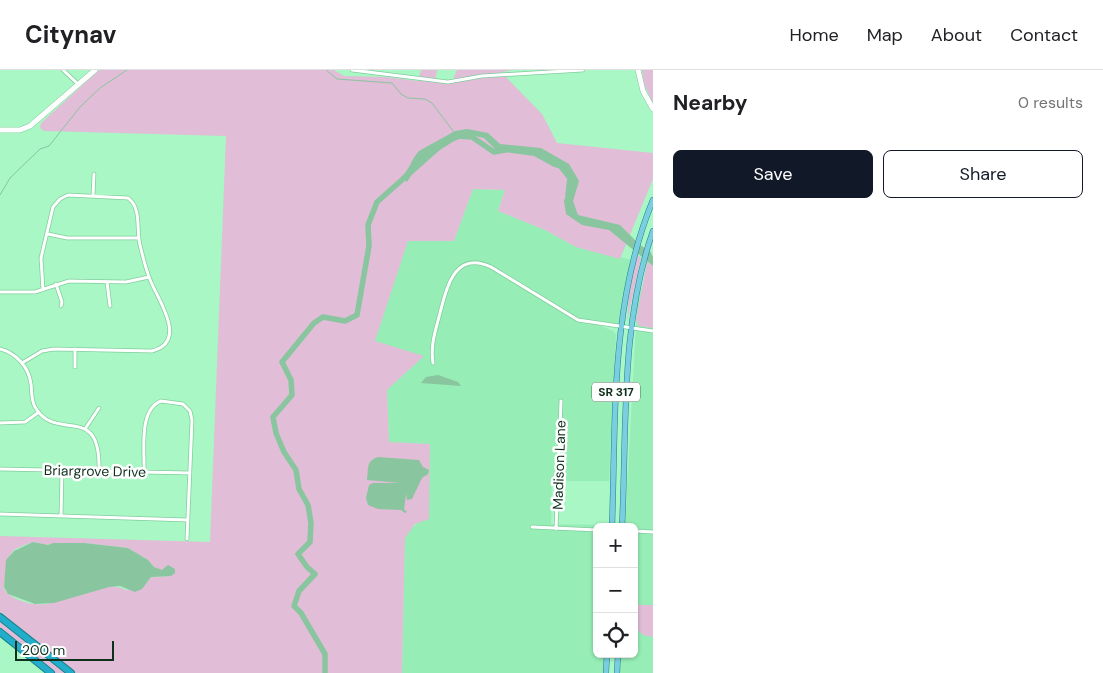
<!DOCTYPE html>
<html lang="en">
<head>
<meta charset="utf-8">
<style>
	body { margin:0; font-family:"DM Sans",sans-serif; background:#f2f2f2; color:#202124 }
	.controls { position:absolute; right:15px; bottom:15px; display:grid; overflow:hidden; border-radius:8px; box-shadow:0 1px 4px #0004 }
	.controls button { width:45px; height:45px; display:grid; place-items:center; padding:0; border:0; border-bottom:1px solid #e0e0e0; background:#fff; color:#202124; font:25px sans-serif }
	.scale { position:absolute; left:15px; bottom:12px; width:99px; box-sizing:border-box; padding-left:5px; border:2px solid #0f301d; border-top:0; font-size:14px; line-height:18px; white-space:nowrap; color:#0f301d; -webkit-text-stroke:4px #fff; paint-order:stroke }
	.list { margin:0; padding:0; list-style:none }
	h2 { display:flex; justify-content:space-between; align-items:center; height:65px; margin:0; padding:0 20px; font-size:21px }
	h2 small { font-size:16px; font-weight:400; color:#757577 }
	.actions { display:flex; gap:10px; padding:15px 20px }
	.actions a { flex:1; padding:11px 0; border:1px solid #111827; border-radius:8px; text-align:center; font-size:18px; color:#111827 }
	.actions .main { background:#111827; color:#fff }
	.icon { flex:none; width:28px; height:28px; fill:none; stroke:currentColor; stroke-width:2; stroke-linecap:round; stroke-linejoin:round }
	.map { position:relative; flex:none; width:653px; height:603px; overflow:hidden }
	header { display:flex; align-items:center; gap:30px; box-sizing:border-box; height:70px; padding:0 25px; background:#fff; border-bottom:1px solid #e0e0e0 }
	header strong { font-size:24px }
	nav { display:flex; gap:28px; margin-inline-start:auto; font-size:18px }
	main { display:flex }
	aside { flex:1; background:#fff }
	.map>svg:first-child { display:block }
</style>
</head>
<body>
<header>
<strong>Citynav</strong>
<nav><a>Home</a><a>Map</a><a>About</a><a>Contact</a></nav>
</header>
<main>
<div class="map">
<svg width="653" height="603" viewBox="0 0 653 603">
	<rect width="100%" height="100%" fill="#a8f7c4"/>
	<path fill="#96edb6" d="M473,119L505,120L498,141L545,160L576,177L632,190L618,256L599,255L613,261L616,265L609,411H552L551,454L608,455V457H597V584H605V603H402L405,468L409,460L422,450L430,374L389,372L387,320L375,271L408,170L454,171Z
		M653,214V603H620L621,584H634V457H625L637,237L639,221Z"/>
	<path fill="#e1bdd7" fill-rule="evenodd" d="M99,0H334L344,6L386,7L418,11L421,0H437L435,12L451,14L457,0H513L501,2L542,44L557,73L653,83V109L620,189L576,177L545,160L498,141L505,120L473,119L454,171H408L375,271L424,286L387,320L389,372L430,374L429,449L415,454L405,468L402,603H76L0,542V466L210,472L226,66L44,61L40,58L41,53ZM33,472L48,475L53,473H84L128,478L148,490L154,497L170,506L151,507L145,515L126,520C101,506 62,538 34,534C25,533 7,527 4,518C3,514 6,508 6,503C9,481 10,480 33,472Z
		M642,0H653V33L644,14Z
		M637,184L641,188L627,252L630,213Z
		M647,192L653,196V258L639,256L636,250Z
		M634,535H653V567L643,565L634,556Z
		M0,550L67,603H55L0,559Z"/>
	<path fill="#89c59e" d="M467,59L488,63L500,74L541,78L569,94L579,111L573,131L578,145L620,155L640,175L650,181L653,187V196L609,160L582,155L566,144L564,131L571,111L566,100L554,97L534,86L497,81L484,68L466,64L462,66V68C428,80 427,82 407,112L401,107C410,100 411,89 419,81L455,61Z
		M438,305L458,312L461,316L421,313L426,307Z
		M378,387L419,390L423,397L429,400L428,404L422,408L412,429L407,430L406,424L404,439L407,442L405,443L401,440L378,439L368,435L366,428L369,415L373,413H400L367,410C369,400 365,391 378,387Z
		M33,472L48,475L53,473H84L128,478L148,490L154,497L162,500L168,495L175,499V503L171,506L151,507L142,519L135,522L120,516L109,517L54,533L35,534L8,524L4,517L6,490L14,481Z"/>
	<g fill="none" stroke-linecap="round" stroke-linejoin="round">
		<path stroke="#89c59e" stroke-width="1" d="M326,0L337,9L392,13L401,24L408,28L425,29L432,33L453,61
			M0,125L10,108L40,79L49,76L80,37L100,18L127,0"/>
		<path stroke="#89c59e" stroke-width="5.5" d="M559,94L570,108L568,125
			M325,603V584L301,543L294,536L299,521L315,504L307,497L298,484L310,472L311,453L308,435L299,419L296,400L284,382L276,363L273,347L292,325L291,310L282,292L314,253L323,247L345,251L357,245L369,176L368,155L377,132L438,78L457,66L472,67L494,82L505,80"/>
		<defs>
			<path id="street" d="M63,0L78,14
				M352,0L448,12L482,6L583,0
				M93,126L94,104
				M48,164L67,168H138
				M107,212L110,236
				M56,214L62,232L61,236
				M0,222H35L69,211L126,212L149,207
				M0,279C16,283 29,297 31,314C32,322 31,330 35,337C56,374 101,330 99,401
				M22,293L42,281L54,279L152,281C188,272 159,231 151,212C146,201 143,187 140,175C136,160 142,138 128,128L68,125L60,129L53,137L41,188L43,220
				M433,293C430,275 436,259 440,243C447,216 455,180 491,197L578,250L653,261
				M75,297V279
				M0,353L25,352L39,342
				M85,359L99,338
				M0,399L190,403
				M144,402C145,381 138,340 161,331L183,334L190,341L192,350L187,469
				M0,444L188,450
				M61,446L62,401
				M532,457L597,460
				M556,459L561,331
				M634,461L653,462"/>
			<path id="secondary" d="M638,0L643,21L653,39
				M0,60H20L30,56L95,0"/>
			<path id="primary" d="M612,457C616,346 610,234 653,130
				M622,457C627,358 620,255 653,161
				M606,603L607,584
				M617,603L618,584"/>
			<path id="highway" d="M0,547L71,603
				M0,562L51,603"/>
		</defs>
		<use href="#street" stroke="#80ce9d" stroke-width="4.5"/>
		<use href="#secondary" stroke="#80ce9d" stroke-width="6"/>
		<use href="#primary" stroke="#1b828d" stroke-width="6"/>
		<use href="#highway" stroke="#1b828d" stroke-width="8"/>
		<use href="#street" stroke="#fff" stroke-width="3"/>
		<use href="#secondary" stroke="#fff" stroke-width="5"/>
		<use href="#primary" stroke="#7acedf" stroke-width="5"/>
		<use href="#highway" stroke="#22aeca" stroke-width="6"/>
	</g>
	<g text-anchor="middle" stroke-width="5" stroke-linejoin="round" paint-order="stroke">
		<rect fill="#fff" stroke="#576e61" stroke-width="1" x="592" y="312.5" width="48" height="19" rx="4"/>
		<g font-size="12" font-weight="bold" fill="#0f301d">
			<text x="616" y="326">SR 317</text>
		</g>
		<g font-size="14" fill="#0f301d" stroke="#fff">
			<text transform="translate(559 395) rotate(-88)" y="5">Madison Lane</text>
			<text transform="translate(95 401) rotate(1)" y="5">Briargrove Drive</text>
		</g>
	</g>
</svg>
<div class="controls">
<button>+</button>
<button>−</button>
<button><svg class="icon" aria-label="locate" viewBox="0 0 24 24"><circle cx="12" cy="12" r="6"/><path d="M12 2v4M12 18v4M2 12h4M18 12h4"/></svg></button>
</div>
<div class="scale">200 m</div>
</div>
<aside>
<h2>Nearby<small>0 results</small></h2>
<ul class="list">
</ul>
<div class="actions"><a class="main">Save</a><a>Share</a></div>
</aside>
</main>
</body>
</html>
